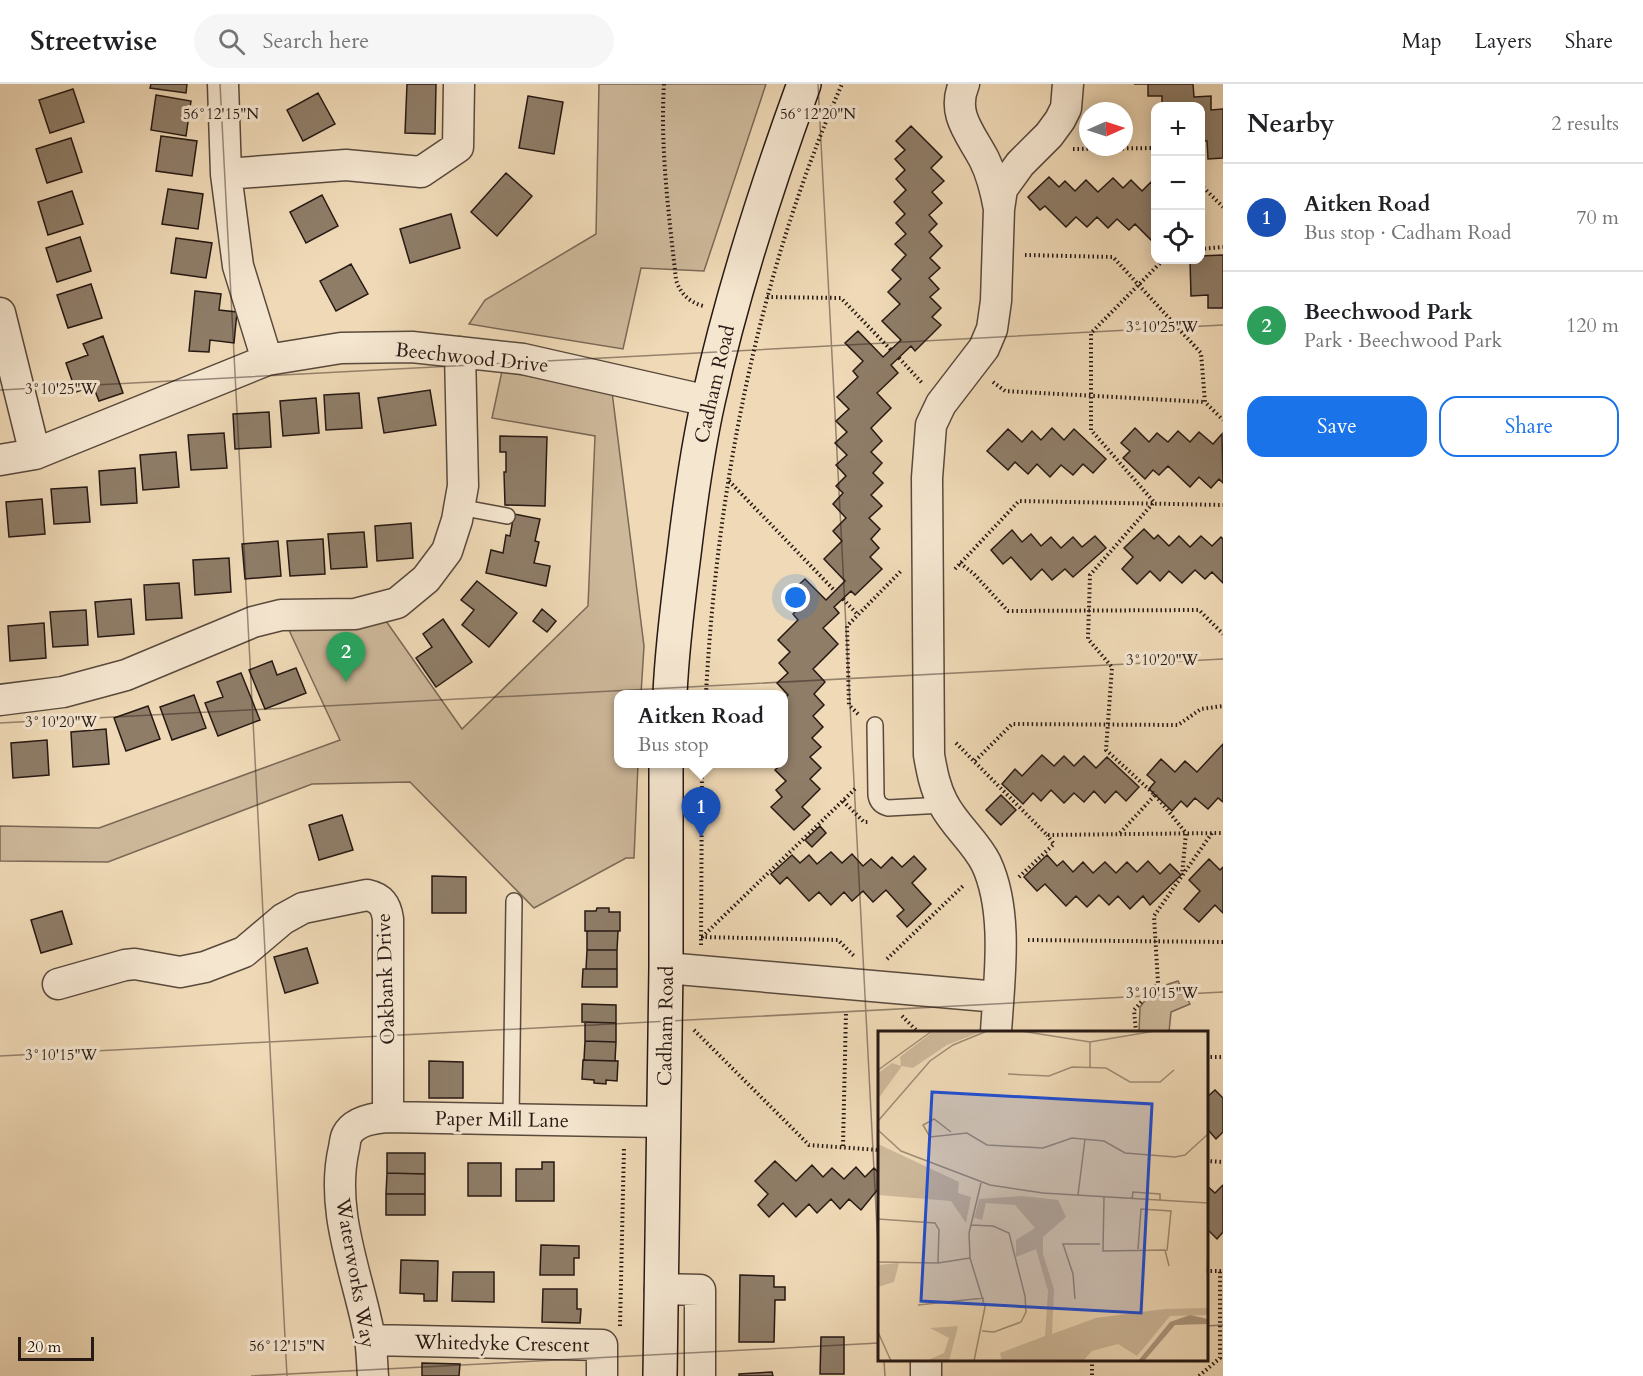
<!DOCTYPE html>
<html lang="en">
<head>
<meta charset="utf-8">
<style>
	body { margin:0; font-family:Cardo,serif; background:#f6f6f6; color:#202124 }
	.controls { position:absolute; right:18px; top:18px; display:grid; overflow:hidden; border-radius:12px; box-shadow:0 3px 15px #0003 }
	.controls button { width:54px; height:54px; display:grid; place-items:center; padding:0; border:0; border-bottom:2px solid #e0e0e0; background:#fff; color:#202124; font:30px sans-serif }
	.compass { position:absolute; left:1079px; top:18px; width:54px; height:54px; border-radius:50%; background:#fff; box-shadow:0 3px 15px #0003; rotate:87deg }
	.scale { position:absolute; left:18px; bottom:15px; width:76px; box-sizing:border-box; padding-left:6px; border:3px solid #271913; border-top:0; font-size:16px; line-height:21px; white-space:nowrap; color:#271913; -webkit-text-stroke:4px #f5e6d0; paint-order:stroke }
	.you { position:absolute; left:796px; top:514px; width:21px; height:21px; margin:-15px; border:4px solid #fff; border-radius:50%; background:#1a73e8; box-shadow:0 0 0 9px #1a73e833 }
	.badge { display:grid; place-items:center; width:39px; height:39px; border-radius:50%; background:#1a73e8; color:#fff; font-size:20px; font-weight:700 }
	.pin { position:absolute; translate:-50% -50px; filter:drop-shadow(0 2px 3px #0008) }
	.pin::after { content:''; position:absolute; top:32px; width:21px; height:18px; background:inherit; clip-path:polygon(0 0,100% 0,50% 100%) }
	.popup { position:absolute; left:614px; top:606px; width:174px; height:78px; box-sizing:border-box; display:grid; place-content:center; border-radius:12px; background:#fff; filter:drop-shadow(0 2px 4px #0005); font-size:20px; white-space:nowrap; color:#757577 }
	.popup b { font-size:22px; color:#202124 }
	.popup::after { content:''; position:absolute; left:50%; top:100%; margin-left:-12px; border:12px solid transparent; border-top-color:#fff }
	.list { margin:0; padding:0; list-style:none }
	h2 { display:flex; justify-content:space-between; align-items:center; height:78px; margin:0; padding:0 24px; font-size:26px }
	h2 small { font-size:20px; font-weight:400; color:#757577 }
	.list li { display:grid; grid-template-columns:39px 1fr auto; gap:18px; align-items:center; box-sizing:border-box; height:108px; padding:0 24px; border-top:2px solid #e0e0e0 }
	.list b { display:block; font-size:22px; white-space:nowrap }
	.list p { margin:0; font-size:20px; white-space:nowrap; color:#757577 }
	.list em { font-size:20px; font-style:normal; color:#757577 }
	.actions { display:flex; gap:12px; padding:18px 24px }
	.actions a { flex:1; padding:14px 0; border:2px solid #1a73e8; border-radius:18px; text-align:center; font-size:21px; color:#1a73e8 }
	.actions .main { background:#1a73e8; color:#fff }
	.icon { flex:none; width:33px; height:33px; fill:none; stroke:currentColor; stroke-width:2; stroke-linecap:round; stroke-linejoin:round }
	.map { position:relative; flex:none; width:1223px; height:1292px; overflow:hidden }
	header { display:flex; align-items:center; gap:36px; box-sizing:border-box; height:84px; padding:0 30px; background:#fff; border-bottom:2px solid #e0e0e0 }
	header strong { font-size:28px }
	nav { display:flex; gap:33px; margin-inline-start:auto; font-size:21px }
	.search { width:420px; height:54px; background:#f6f6f6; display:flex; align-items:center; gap:15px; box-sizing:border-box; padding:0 21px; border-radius:33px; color:#757577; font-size:22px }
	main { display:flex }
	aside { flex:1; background:#fff }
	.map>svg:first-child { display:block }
</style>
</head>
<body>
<header>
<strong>Streetwise</strong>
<div class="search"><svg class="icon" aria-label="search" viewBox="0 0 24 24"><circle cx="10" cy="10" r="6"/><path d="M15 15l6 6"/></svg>Search here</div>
<nav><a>Map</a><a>Layers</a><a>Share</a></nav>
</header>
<main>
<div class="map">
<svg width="1223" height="1292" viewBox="0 0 1223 1292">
	<rect width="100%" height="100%" fill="#efd9b6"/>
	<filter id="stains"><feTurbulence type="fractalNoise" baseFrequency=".00333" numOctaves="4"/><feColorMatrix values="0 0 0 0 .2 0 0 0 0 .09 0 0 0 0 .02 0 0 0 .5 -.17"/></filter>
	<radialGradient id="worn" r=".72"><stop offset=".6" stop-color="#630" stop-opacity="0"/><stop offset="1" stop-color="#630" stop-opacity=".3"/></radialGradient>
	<path fill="#cdb89a" stroke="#7a6856" stroke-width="1.5" d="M599,0H766L704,187L641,184L623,265L469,240L485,216L596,150Z
		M502,287L612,308L644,562L641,610H618V680H638L634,774H626L534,824L410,698L312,700L108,778L0,777V742L99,744L340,656L288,544L386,537L462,645L588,522L595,352L492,334Z
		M1178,897L1190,920L1171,928L1169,948H1139L1140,923L1154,905Z"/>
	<path fill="#8f7d68" stroke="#271913" stroke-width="1.5" d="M151,0H187L186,9L150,4Z
		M407,0H436L435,50L405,49Z
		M1134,0H1193L1194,13L1211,12V26L1223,25V74L1208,75L1207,57H1200V22H1162V12H1148V0Z
		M73,5L84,38L50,49L39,16Z
		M318,9L335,40L303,57L287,26Z
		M156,11L191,17L186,52L151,46Z
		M528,12L563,18L554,70L519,64Z
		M911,42L942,73L931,84L944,97L932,108L942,119L929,131L937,140L929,148L942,162L930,174L940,184L929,194L939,205L930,213L941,224L932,233L941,241L915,267L911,262L891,281L898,289L877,309L891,324L871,344L882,357L871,368L882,379L873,389L883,399L871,411L882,422L869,434L880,445L871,455L879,464L870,473L882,485L855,511L851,507L834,523L839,529L823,544L838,560L813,585L825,598L814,610L824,621L813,632L823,643L812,654L821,663L810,673L821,684L810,695L820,705L802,723L810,731L794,746L771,723L782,713L776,706L786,697L775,686L786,676L783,674V655L785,653L783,651V636L787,633L783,629V615L788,611L777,599L788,589L779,579L790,568L778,556L798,536L793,530L805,518L793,506L805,495L826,516L845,497L824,475L842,457L833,447L846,434L833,420L843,409L836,402L846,392L836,381L847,371L835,359L847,348L836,337L849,325L837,313L858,293L853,287L863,277L845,259L858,247L883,273L901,256L882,237L900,220L888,208L901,195L892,186L906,171L895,160L906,150L896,139L905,130L894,118L906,106L896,95L905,86L895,75L905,66L896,57Z
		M161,52L197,57L192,92L156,87Z
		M71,54L82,88L47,99L36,65Z
		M506,89L532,112L497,152L471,128Z
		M1049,93L1059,103L1065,97L1075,107L1086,96L1098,108L1113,94L1123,104L1131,96L1142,107L1151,98L1156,103V156L1153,158L1135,140L1129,146L1117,135L1108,144L1097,133L1087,143L1076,133L1066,143L1045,122L1040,126L1028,113Z
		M168,105L203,110L198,145L162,140Z
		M72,107L83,140L48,151L38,118Z
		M322,111L338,142L306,159L290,128Z
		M451,130L460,164L410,179L400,145Z
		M80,153L91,187L57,198L46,164Z
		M176,154L212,159L206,194L171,189Z
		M1223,171V224H1208V211L1191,212L1190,176H1200V172Z
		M351,180L368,210L336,227L320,197Z
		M91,200L102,234L68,244L57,211Z
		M195,207L221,210L219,226L237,228L234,259L210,256L209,268L189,267Z
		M103,252L123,309L99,317L93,302L76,308L66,279L88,271L83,260Z
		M430,306L436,341L384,349L378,314Z
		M359,309L362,344L326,346L324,311Z
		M316,314L319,349L283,352L280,317Z
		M269,328L271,363L235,365L233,330Z
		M1052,344L1064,356L1074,345L1106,375L1093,389L1083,380L1073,391L1061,381L1050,393L1037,380L1028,390L1015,378L1008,386L987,367L1008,345L1022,358L1032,347L1041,356Z
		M1135,344L1149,358L1157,349L1168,358L1178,347L1190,358L1199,348L1213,360L1222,350L1223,399L1219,395L1211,404L1199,393L1190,403L1168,382L1159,391L1153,386L1145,395L1123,374L1130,367L1121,359Z
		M224,349L227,384L191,386L188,351Z
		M500,352L547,353L545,422L505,421L504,388H506V368H500Z
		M176,368L179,403L143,406L140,371Z
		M135,384L137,419L101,421L99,387Z
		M87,403L90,438L54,440L51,405Z
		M42,415L45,450L9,453L6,418Z
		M514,430L540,435L535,457L539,458L534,479L550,482L546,502L486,489L491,466L503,469L506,451L510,452Z
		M411,439L413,474L377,477L375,442Z
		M1144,445L1154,455L1158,451L1169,462L1179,452L1190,463L1201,452L1212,462L1221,453L1223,455V499L1212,488L1205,495L1195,486L1182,499L1169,487L1160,497L1150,487L1137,500L1122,485L1133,473L1124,464Z
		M1012,446L1022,458L1031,450L1041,462L1051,453L1061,464L1073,453L1082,463L1095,452L1106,464L1073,493L1065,485L1052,496L1042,485L1031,496L1011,473L1003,480L991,466Z
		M364,448L367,483L331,485L328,450Z
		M323,455L325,490L290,492L287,457Z
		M278,457L281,492L245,495L242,460Z
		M229,474L231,508L195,511L193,476Z
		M477,497L517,529L489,563L462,541L474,526L461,516Z
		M179,499L182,534L146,536L144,501Z
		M131,515L134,550L98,553L95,518Z
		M542,525L556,537L547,548L533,537Z
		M86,526L88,561L53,563L50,528Z
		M443,535L472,578L436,603L416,574L432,563L423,550Z
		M44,539L46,574L10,577L8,542Z
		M272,577L277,591L296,584L306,609L265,625L249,586Z
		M241,589L260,636L218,652L205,619L223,613L217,598Z
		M194,611L206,644L172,656L160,623Z
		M148,622L160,655L126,667L114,634Z
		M106,645L109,680L73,683L71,648Z
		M47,656L49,691L13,694L11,659Z
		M1223,660V718L1218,714L1208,725L1195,714L1187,723L1181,717L1172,727L1149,705L1155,698L1147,691L1161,675L1175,688L1185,677L1197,688Z
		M1042,671L1054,682L1064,672L1074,682L1084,672L1096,684L1107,673L1139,703L1126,717L1116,707L1105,719L1094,707L1084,718L1074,709L1064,719L1051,706L1041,717L1033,709L1023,720L1002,700L1015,685L1022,692Z
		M1001,711L1016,726L1001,741L986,726Z
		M342,731L353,766L319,776L309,741Z
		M820,742L826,749L812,763L805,756Z
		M831,768L842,779L852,770L863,782L871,775L881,784L892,773L902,783L914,772L926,785L912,799L931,820L907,843L897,832L904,826L886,806L873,818L863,807L852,817L844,808L831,821L819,808L809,817L787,793L780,800L771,790L792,771L800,779L809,771L817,780Z
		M1047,771L1057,782L1063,777L1073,788L1083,778L1093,789L1105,778L1116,789L1127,778L1137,788L1148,777L1160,790L1170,780L1181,791L1150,821L1143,812L1130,825L1118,812L1109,821L1099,811L1087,823L1076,812L1066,822L1045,800L1037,807L1024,793Z
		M1209,775L1220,786L1223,783V829L1215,821L1199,838L1184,825L1200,807L1189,796Z
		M432,792L466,793V829H432Z
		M597,824H609V828H620V847H585V827H596Z
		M62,827L72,860L41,869L31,836Z
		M587,847H618L617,866H587Z
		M307,864L318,899L285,909L274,873Z
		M587,866H617V885H586Z
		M583,885H617V903H582Z
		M582,920L616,921V939L582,938Z
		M585,938L616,939V958L585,957Z
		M585,957L616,958L615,977L584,976Z
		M583,976L618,977L617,997L606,996V1000L594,999V996L582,995Z
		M429,977L463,978V1014H429Z
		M1215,1006L1223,1014V1048L1216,1055L1209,1047L1206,1049V1014Z
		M387,1069H425V1090L387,1089Z
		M775,1077L796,1097L812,1081L823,1093L832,1084L844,1095L856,1083L865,1093L874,1084L879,1089V1104L861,1126L849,1115L840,1125L831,1115L817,1129L809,1120L796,1133L783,1119L769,1133L758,1121L768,1110L755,1097Z
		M542,1078H554V1117H516V1085H542Z
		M468,1079H501V1112H468Z
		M387,1089L425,1090V1110H386Z
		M1206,1101L1215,1109L1223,1101V1148L1217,1155L1206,1144Z
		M386,1110H425V1131H386Z
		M541,1161L579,1162V1174H574V1191H540Z
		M401,1176L438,1177L437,1217H424V1210L400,1209Z
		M453,1188H494V1218L452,1217Z
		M740,1191L774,1192V1203H785V1216H775L774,1258H739Z
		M543,1205H577V1225H581L580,1239L542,1238Z
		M821,1253H844V1290H820Z
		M422,1279L460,1280L459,1292H422Z
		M772,1288L773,1292H739V1290Z"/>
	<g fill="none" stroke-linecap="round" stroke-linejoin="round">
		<defs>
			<path id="lane" d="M459,423L507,432
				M875,641L876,711C877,718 880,722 888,724L943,721
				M511,1036L514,817"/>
			<path id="street" d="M223,0L226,90L238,182L267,276
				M964,0C951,30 971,50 984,75C992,91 996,108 999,125
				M226,90L346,81L421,88L458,63L459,0
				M0,229L35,370
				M0,376L35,370L267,276L341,264L412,263L523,275L708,317
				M0,616L63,608L126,591L253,538L281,531L355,530L397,519L426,495L447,467L457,436L463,402L460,268
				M666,884L998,913
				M58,900L125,881L135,880L180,888L205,883L244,868L283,835L303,824L367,811C381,814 386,821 388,835V1033
				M996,948C999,896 1009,828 986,779C975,757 954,741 943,719C935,704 932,688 929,671L927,394L931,341L941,320L984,264L992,245L996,217L999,125L1002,105L1020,80L1049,51L1060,36L1066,24L1068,0
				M660,1205L700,1206V1292
				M370,1256L602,1261V1292
				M926,1276V1292
				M373,1292C372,1280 372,1267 370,1255C359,1193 329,1128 344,1064C345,1060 345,1054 347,1051C354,1037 374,1034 388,1033L663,1038"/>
			<path id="secondary" d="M670,610C672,563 678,517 684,470C690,419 697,368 708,318C732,209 766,104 804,0
				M660,1292L666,884V680"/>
		</defs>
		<use href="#lane" stroke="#59493c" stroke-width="18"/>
		<use href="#street" stroke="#59493c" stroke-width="33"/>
		<use href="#secondary" stroke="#271913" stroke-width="36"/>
		<path stroke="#271913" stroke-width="4" stroke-dasharray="1.5 3" stroke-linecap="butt" d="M664,0C660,65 669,131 676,196C680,209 689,218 703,222
			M1073,65L1156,64
			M1200,100L1223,123
			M1200,165L1223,163
			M1025,171L1113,173L1201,269L1205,318L1223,336
			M1163,176L1091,249V346L1154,418L1090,491L1088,555L1112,583L1106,666L1155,711L1186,749L1182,791
			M767,213L841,214L891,266
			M899,274L923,300
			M993,298L1005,307L1205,318
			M729,397L835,507
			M960,479L974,490L1008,527L1199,526L1223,550
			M955,485L1019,417L1223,421
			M843,515L858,531
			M706,610C717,403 758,191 842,0
			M858,630L849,621L847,542L901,487
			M956,659L1047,751L1223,749
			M975,677L1012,640L1178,641L1201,625L1223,622
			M843,717L864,738H869
			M1120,749L1155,711
			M1019,793L1054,760L1047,751
			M701,853L838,856L855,873
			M702,853L856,704
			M1028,856L1223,858
			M701,861L702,680
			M887,875L964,801
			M902,932L918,948
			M694,946L809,1061L879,1066
			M1136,948L1134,926L1158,899L1154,832L1212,749
			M1206,973H1223
			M843,1062L846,928
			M1206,1077L1223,1078
			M1206,1187H1223
			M620,1242L624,1063
			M1092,1276V1292
			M1199,1292L1220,1274V1187"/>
		<use href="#lane" stroke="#f5e6d0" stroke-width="15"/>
		<use href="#street" stroke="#f5e6d0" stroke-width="30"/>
		<use href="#secondary" stroke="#f5e6d0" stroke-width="33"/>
	</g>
	<path fill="none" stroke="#271913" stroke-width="1.5" stroke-opacity="0.45" d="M220,0L287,1292M818,0L879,1183M0,306L1223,241M0,639L1223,575M0,972L1223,908M1206,1242L1223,1241M884,1276L885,1292M251,1292L879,1259"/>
	<g text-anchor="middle" stroke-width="6" stroke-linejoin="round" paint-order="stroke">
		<g font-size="20" fill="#271913" stroke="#f5e6d0">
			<text transform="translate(472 273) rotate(6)" y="7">Beechwood Drive</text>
			<text transform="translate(714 300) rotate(-77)" y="7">Cadham Road</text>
			<text transform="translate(385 895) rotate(-92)" y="7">Oakbank Drive</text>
			<text transform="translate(665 942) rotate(-89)" y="7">Cadham Road</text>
			<text transform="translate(502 1035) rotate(1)" y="7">Paper Mill Lane</text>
			<text transform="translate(356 1189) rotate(80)" y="7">Waterworks Way</text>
			<text transform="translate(502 1259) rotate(1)" y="7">Whitedyke Crescent</text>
		</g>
	</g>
	<g transform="translate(878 947)">
		<rect width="330" height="330" fill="#efd9b6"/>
		<path d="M56,0H105L69,14L35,37L24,35L0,68V42L14,32L23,35L22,26ZM0,113L81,151L80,162L93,166L88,192L73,170L0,164ZM144,165L180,169L188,186L165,206V223L176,258L174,303L218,287L287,278L330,277V284L292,285L259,325L240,313L214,320L205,330H124L122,322L167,305L170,260L158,218L138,226V209L157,197L137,174L108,172L104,189L96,187L101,168ZM21,232L16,251L0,256V234ZM80,295L71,330H48L66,322L71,307L52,297Z" fill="#cdb89a"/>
		<path d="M312,284L330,288V293L297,294L266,330H260L292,291Z" fill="#ab987f"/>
		<path fill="none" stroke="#9f8c75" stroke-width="1.5" d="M143,0L212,11L277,0M212,36V11M0,39L54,0M130,43L171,45L194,36L228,37L252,51H282L296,39M0,90L52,30L75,14L109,0M0,99L23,120L112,154L165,162L330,172M73,101L56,88L45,94L52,106L89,102L109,114L165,117L194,107L226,110L247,122L297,126L307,124L330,103M200,164L207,108M226,166L225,220L287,219L291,235M254,168L255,161L282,163V170M0,188L57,192L61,199L60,232M93,194L115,195L131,202L147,265L148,281L143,291L116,301L104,300M260,218L263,178L293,180L289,220M0,231L60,232L92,227M329,242L330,223M197,268L195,243L185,213H222M40,274L106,267M0,301L13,330M96,330L107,276L92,227L91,202L103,152"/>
		<path fill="#1d4ed8" fill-opacity="0.15" stroke="#1d4ed8" stroke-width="3" d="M54,61L274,73L263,282L43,270Z"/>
		<rect width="330" height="330" fill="none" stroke="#271913" stroke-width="3"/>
	</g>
	<g font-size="15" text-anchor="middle" fill="#271913" stroke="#f5e6d0" stroke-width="6" stroke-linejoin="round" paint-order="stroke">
		<text x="221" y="35">56°12'15"N</text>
		<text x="818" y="35">56°12'20"N</text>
		<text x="1162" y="248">3°10'25"W</text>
		<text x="61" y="310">3°10'25"W</text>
		<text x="1162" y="581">3°10'20"W</text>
		<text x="61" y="643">3°10'20"W</text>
		<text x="1162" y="914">3°10'15"W</text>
		<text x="61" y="976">3°10'15"W</text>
		<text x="287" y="1267">56°12'15"N</text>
	</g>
	<rect width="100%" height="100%" filter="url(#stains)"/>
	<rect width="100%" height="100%" fill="url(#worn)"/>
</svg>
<div class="controls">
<button>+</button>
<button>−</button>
<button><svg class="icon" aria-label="locate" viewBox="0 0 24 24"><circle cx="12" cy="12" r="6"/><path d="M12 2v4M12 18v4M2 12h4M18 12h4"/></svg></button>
</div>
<svg class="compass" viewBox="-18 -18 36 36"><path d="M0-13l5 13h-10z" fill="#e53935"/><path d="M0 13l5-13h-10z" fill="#757577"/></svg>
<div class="scale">20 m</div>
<div class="you"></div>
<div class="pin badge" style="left:701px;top:753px;background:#1a4fb4">1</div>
<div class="popup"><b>Aitken Road</b>Bus stop</div>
<div class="pin badge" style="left:346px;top:598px;background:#2e9e5b">2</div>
</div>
<aside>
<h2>Nearby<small>2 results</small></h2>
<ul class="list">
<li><span class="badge" style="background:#1a4fb4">1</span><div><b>Aitken Road</b><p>Bus stop · Cadham Road</p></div><em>70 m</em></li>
<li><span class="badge" style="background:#2e9e5b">2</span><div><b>Beechwood Park</b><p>Park · Beechwood Park</p></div><em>120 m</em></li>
</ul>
<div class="actions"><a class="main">Save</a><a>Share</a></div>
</aside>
</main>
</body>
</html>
